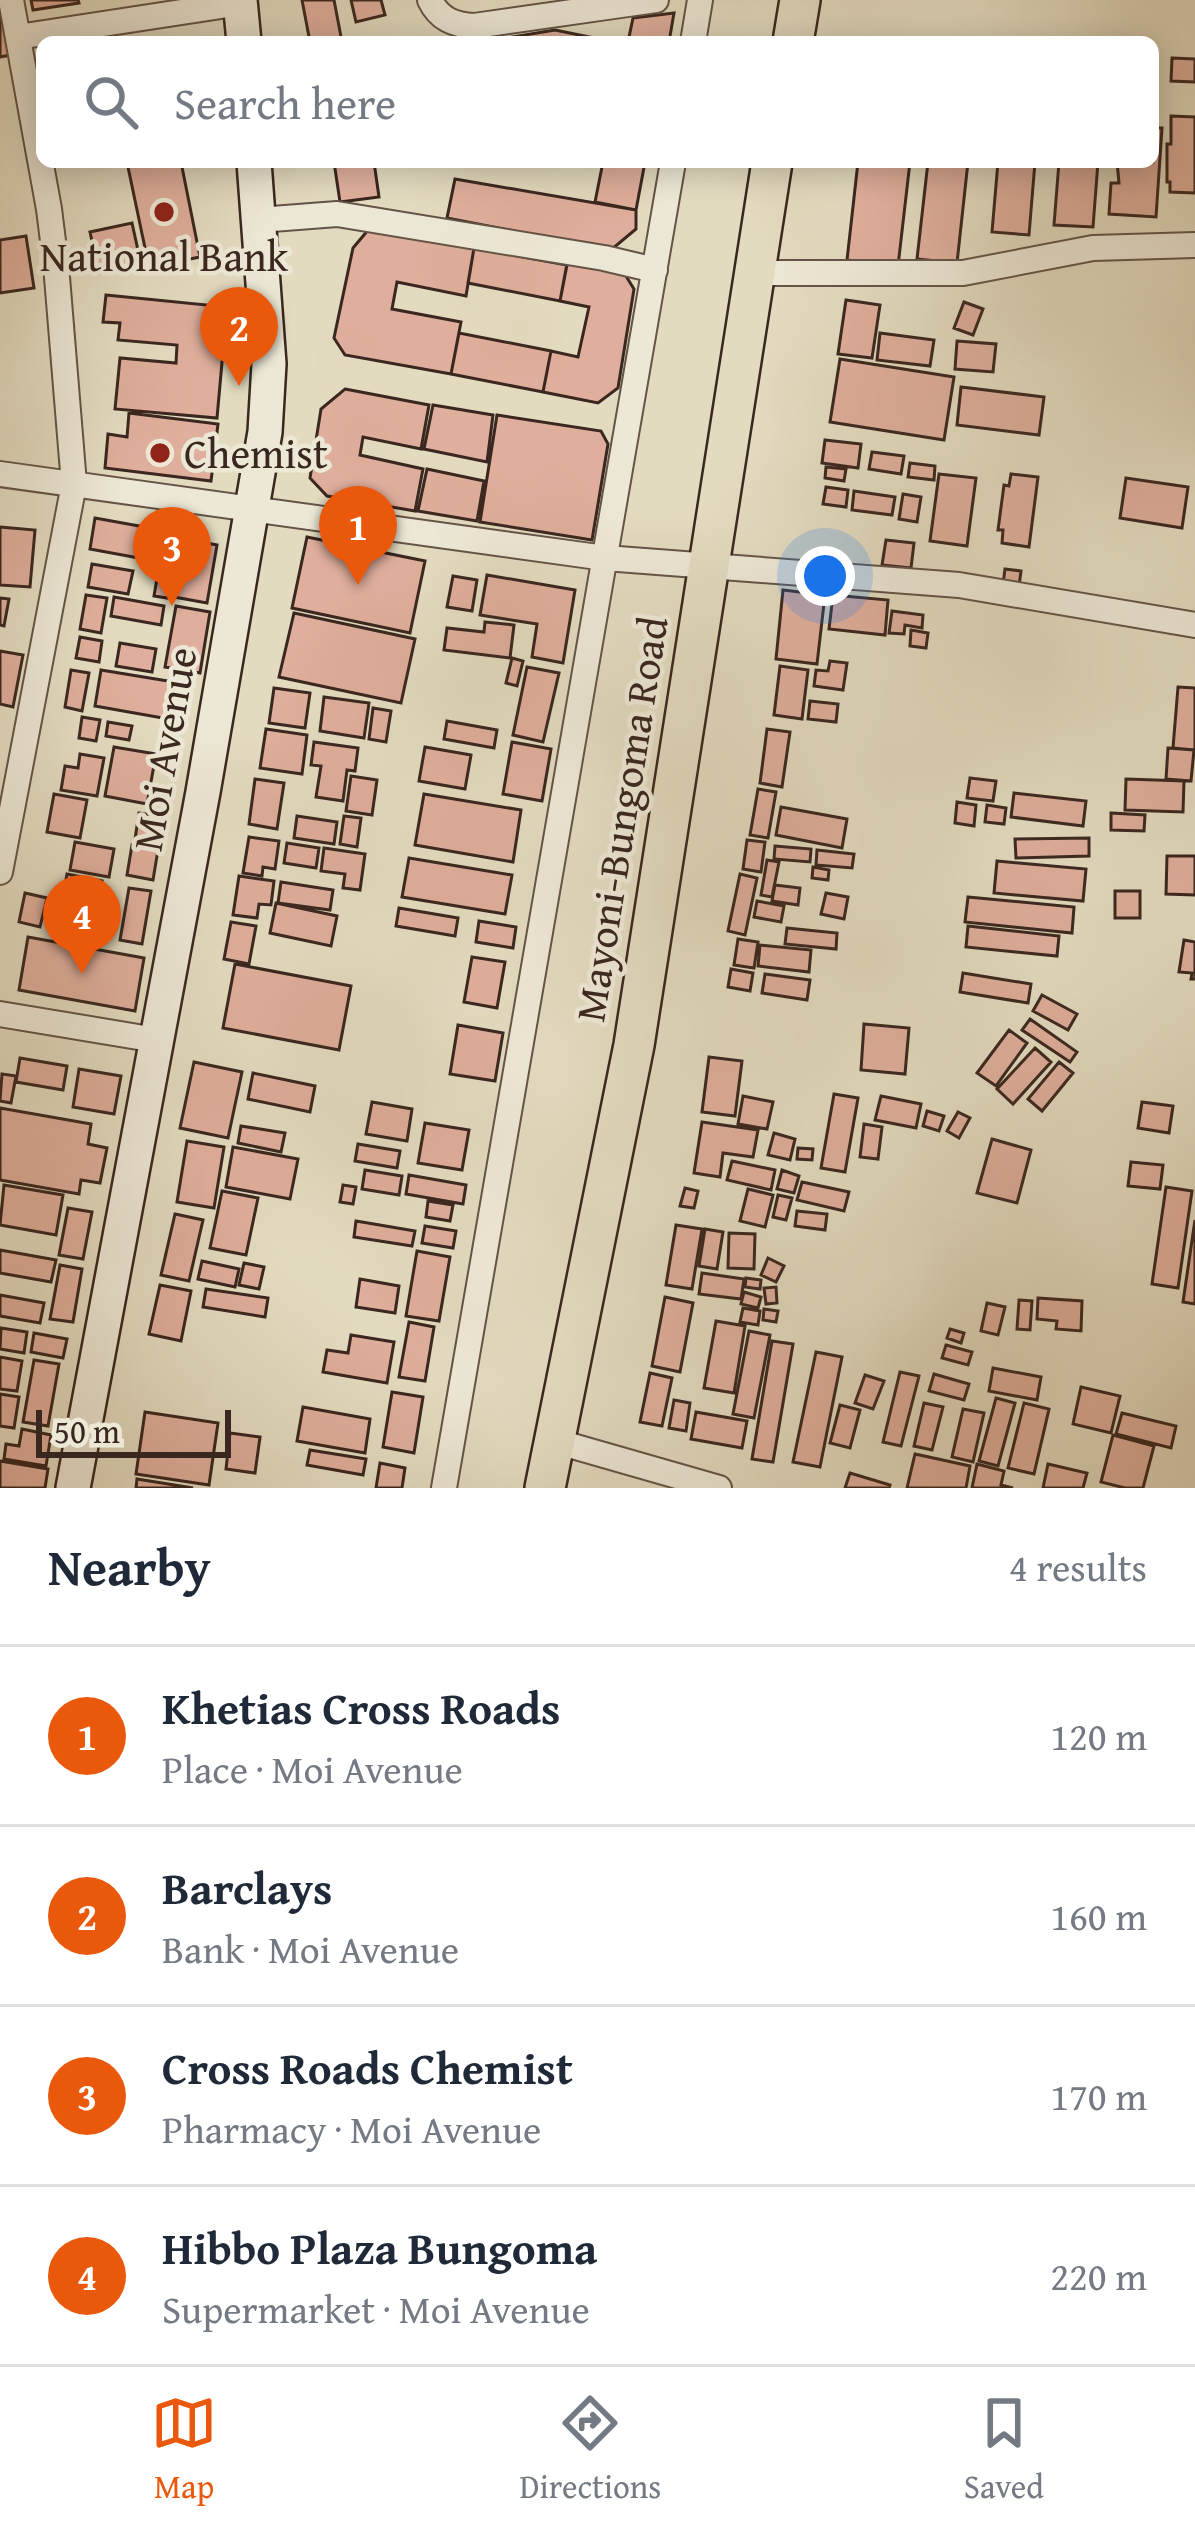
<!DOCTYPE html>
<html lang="en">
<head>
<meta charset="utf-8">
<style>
	body { margin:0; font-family:"Gentium Book Plus",serif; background:#f6f6f7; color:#1f2937 }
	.scale { position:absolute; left:36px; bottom:30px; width:195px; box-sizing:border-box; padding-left:12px; border:6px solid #3a271f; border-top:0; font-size:33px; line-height:42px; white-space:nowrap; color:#3a271f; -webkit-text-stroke:9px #ede8d6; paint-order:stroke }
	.you { position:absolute; left:825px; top:576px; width:42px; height:42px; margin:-30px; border:9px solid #fff; border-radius:50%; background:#1a73e8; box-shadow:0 0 0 18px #1a73e833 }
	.badge { display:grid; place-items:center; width:78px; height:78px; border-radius:50%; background:#ea580c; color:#fff; font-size:39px; font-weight:700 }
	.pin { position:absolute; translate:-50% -99px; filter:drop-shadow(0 3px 6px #0008) }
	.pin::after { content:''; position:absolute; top:63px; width:42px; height:36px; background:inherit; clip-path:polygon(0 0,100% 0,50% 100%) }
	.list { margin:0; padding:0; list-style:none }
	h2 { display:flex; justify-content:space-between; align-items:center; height:156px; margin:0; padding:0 48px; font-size:51px }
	h2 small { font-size:39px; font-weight:400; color:#747a83 }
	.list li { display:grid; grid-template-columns:78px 1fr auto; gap:36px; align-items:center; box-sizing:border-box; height:180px; padding:0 48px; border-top:3px solid #e0e1e3 }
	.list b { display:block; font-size:45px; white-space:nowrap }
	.list p { margin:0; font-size:39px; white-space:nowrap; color:#747a83 }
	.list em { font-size:39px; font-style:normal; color:#747a83 }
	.icon { flex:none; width:66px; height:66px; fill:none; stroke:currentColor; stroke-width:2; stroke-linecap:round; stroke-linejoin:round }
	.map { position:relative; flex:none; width:1195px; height:1488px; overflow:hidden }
	.search { position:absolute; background:#fff; box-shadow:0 6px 30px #0003; left:36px; right:36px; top:36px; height:132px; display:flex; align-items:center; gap:30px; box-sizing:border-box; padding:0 42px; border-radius:18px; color:#747a83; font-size:45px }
	.sheet { height:876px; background:#fff }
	nav { display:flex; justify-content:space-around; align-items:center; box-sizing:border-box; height:168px; border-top:3px solid #e0e1e3; background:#fff; font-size:33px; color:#747a83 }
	nav a { display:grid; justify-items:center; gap:6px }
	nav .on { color:#ea580c }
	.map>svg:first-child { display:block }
</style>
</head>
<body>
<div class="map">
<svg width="1195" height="1488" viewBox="0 0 1195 1488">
	<rect width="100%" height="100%" fill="#e3dbc0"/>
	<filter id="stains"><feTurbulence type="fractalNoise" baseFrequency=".00167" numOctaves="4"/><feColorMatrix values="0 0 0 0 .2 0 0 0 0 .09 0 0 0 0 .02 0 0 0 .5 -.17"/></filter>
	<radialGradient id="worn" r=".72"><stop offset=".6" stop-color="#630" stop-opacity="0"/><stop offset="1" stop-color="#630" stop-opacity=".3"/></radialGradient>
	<path fill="#dfae9c" stroke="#3a271f" stroke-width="3" d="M31,0H78L79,3L33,10Z
		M302,0H334L342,42H310Z
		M351,0H381L385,15L356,22Z
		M0,2L11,55L0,57Z
		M674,13L669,42H628L633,18Z
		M555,30L614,42H489V41Z
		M1172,58L1195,59V82L1171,81Z
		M1171,116L1195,117V193L1170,192V182H1167V144H1171Z
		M1153,128H1162L1156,217L1109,214L1111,183H1119L1117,162H1153Z
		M154,162H181L200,257L149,267L128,167Z
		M334,162H374L379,197L340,202Z
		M603,162H645L636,210L595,202Z
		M858,162H910L898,266L847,260Z
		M928,162H968L957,263L917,259Z
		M998,162H1035L1029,235L992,232Z
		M1059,162H1098L1093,227L1054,225Z
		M455,179L636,210V229L611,250L447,218Z
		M132,223L141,264L99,273L90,232Z
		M369,229L474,248L466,296L397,282L392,309L461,322L451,374L345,355L334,338L353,248Z
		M26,236L34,288L0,293V240Z
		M474,248L567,265L560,301L468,283Z
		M568,258L621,268L634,289L618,388L598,403L543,392L551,351L578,357L589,307L560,301Z
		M106,295L227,307L217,418L115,409L120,358L176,363L177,345L118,340L120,323L103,322Z
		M846,300L880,305L872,358L838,354Z
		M964,302L983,309L973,335L954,328Z
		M459,333L551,351L543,392L451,374Z
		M880,333L934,340L930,366L877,360Z
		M957,341L996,344L993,372L955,369Z
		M840,359L954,377L944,440L830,422Z
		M961,387L1044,397L1039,435L957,425Z
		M345,389L429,405L421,449L363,437L360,455L423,469L415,511L327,496L310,478L321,409Z
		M433,405L493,415L487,462L424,449Z
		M129,413L218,424L211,481L105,468L108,434L127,437Z
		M497,415L601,431L608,444L592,540L480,522Z
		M825,440L861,444L858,468L822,463Z
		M872,452L904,456L901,474L869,469Z
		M910,463L935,466L934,480L908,477Z
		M826,467L846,469L844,481L825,478Z
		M427,469L484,481L477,521L418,511Z
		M939,474L976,478L967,546L930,541Z
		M1011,474L1038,477L1029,547L1002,543L1003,530H998L1004,485L1009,486Z
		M1126,478L1188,487L1182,528L1120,518Z
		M826,487L848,490L846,507L823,504Z
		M854,491L895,497L892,515L852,510Z
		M903,494L921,497L917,522L899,519Z
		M95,518L161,530L155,561L90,549Z
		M0,527L35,530L30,587L0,585Z
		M307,537L425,561L410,633L292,608Z
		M185,539L217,545L207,603L174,597Z
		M886,540L914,543L911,568L882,565Z
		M92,564L133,571L128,594L88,587Z
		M1005,569L1021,571L1019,586L1003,584Z
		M158,573L172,575L167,598L154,596Z
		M487,575L575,590L563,663L532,657L537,624L480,615Z
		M453,576L477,580L472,611L447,607Z
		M783,590L825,595L817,664L776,659Z
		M86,595L107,598L101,633L80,629Z
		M833,595L888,600L885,635L829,629Z
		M114,597L164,606L161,625L111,616Z
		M0,598L9,599L4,626L0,625Z
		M176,606L210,612L200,673L165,667Z
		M892,611L923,615L922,628L905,625L904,634L889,633Z
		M294,613L415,639L401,703L279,677Z
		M485,622L514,625L510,658L444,650L447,628L484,632Z
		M911,630L928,633L926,648L910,646Z
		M80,637L102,641L99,662L76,658Z
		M120,643L156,649L152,672L116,666Z
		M0,651L23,655L13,707L0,704Z
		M512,658L523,661L517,686L506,683Z
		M830,661L847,663L843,690L814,686L816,670L828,671Z
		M780,666L808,670L802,719L774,715Z
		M527,667L559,673L543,742L513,735Z
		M71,670L89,673L82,711L65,707Z
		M101,670L180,683L174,720L95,706Z
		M1178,687L1195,688V750L1173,748Z
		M274,688L310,693L305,728L269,723Z
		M324,697L369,703L364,738L320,731Z
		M810,701L838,704L836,722L808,719Z
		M373,708L391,711L386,742L369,739Z
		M82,717L100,720L96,741L79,738Z
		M447,721L497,730L494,748L444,739Z
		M108,722L132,726L129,740L106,736Z
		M266,729L307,735L302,774L260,768Z
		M767,729L790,732L782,787L760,783Z
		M314,742L358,748L355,771L347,770L343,801L316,797L321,766L311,765Z
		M512,742L551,749L542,801L503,794Z
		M114,747L156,754L147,804L105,796Z
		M425,747L471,755L465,789L419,781Z
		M1168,748L1194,750L1191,781L1166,779Z
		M80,754L104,758L97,796L61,790L65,766L78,768Z
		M351,776L377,780L372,815L346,811Z
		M970,778L996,781L993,801L967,798Z
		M255,779L284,783L277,829L249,824Z
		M1126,779L1184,781L1183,812L1125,810Z
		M758,789L776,792L768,838L750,835Z
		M1014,793L1086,801L1083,826L1011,817Z
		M54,794L87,800L80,838L47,832Z
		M424,794L521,810L513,862L415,845Z
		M957,802L976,805L974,826L955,823Z
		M987,805L1006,808L1004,824L985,822Z
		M781,807L847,819L842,848L776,835Z
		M139,813L165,817L161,844L135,839Z
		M1111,813L1145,815L1144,831L1111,830Z
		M297,816L337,822L334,844L294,838Z
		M344,816L361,818L357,847L340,844Z
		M249,837L279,841L275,869L263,867L262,876L243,873Z
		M1089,838V856L1016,858L1015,839Z
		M747,840L765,842L761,872L743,869Z
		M75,842L114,849L109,877L70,870Z
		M287,843L319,848L316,868L284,863Z
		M132,845L158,850L153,880L127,875Z
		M775,846L811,849L810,862L774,859Z
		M324,848L365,854L360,890L343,888L345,874L321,871Z
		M817,850L854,854L852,868L816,865Z
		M1167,856H1195V895L1166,894Z
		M409,858L512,875L505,914L402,897Z
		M767,860L779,862L772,897L761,895Z
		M997,861L1086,869L1083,901L994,893Z
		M813,867L829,870L828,880L812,878Z
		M67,874L102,881L98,902L63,896Z
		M740,874L757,878L745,935L728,931Z
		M239,876L274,881L271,905L259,904L257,918L233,915Z
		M281,882L333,890L330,910L278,903Z
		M775,885L800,888L798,905L772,901Z
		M129,888L151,891L142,944L120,940Z
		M1115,891H1140V918H1115Z
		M25,893L47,898L40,927L19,922Z
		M826,893L848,897L844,919L821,914Z
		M968,897L1074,907L1072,933L965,922Z
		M757,901L784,906L781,922L754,917Z
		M276,903L337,916L331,946L270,933Z
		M56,906L91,912L86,934L51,928Z
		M399,908L458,918L455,936L396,926Z
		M479,921L516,927L513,948L476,942Z
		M231,922L256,926L249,964L224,959Z
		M968,926L1059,936L1057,956L966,947Z
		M787,928L837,933L836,949L785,944Z
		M28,937L144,958L135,1011L19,990Z
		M738,939L758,942L754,968L734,965Z
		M1184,940L1195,942V979H1191L1192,973L1179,972Z
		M760,945L811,950L809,972L758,966Z
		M472,957L505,962L497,1008L464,1002Z
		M235,964L351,986L339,1050L223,1028Z
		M731,969L753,973L750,991L728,987Z
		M963,973L1031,984L1028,1003L960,992Z
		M765,974L810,980L807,1000L762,993Z
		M1042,995L1077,1014L1068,1030L1033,1011Z
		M1030,1019L1077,1052L1070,1062L1022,1030Z
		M864,1024L909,1028L905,1074L861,1070Z
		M458,1025L503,1033L495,1081L450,1074Z
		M1009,1030L1027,1043L996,1086L977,1073Z
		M1035,1048L1051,1062L1013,1104L997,1089Z
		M709,1057L742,1061L735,1116L702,1112Z
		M20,1058L67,1066L63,1090L16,1082Z
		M194,1062L242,1072L228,1138L180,1128Z
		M1059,1062L1073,1073L1042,1111L1028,1099Z
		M79,1069L121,1076L114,1114L73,1107Z
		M253,1073L315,1086L310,1112L248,1099Z
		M2,1074L16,1076L11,1103L0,1101Z
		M834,1094L858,1098L845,1172L821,1168Z
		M743,1096L773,1102L767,1129L738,1124Z
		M881,1096L921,1104L916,1128L875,1120Z
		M372,1102L412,1109L407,1141L366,1134Z
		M1142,1102L1173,1106L1169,1133L1138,1128Z
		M0,1108L91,1124L88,1144L107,1148L100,1183L81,1180L79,1194L0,1180Z
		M927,1111L944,1116L939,1131L923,1126Z
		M958,1112L970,1118L959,1138L947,1131Z
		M702,1122L758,1130L753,1157L723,1153L720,1177L694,1173Z
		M425,1123L469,1130L462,1170L418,1163Z
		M864,1124L882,1127L878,1159L860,1157Z
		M241,1126L285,1133L281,1152L238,1143Z
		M774,1133L795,1139L790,1160L768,1155Z
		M992,1139L1031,1150L1017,1203L977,1193Z
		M187,1141L224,1147L214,1208L177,1202Z
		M358,1144L400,1151L397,1168L355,1161Z
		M233,1147L298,1159L290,1199L226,1187Z
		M798,1148L813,1149L812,1160L797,1159Z
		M732,1161L775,1170L771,1190L727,1180Z
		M1131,1162L1163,1165L1160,1189L1128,1186Z
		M365,1170L402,1176L399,1195L362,1189Z
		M782,1170L799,1176L794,1193L777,1189Z
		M409,1175L466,1185L463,1204L406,1194Z
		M802,1182L849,1192L844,1211L797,1200Z
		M4,1185L63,1195L56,1235L0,1225Z
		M343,1185L356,1187L353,1204L340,1202Z
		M1166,1187L1192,1191L1178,1288L1152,1284Z
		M685,1188L698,1191L694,1208L680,1206Z
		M748,1189L773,1195L765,1227L740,1221Z
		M222,1191L258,1198L246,1255L210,1248Z
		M778,1195L792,1198L786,1220L773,1217Z
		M428,1201L453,1205L450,1221L426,1217Z
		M68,1208L92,1212L83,1259L59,1255Z
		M797,1211L827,1214L825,1230L795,1226Z
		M175,1214L203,1220L189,1281L161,1275Z
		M1195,1220V1304L1183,1302Z
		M356,1221L415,1231L412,1246L354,1237Z
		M676,1225L702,1229L692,1289L666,1285Z
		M425,1226L456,1231L453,1248L422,1243Z
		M705,1229L723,1232L717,1269L699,1266Z
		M729,1233L755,1234L754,1269L728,1268Z
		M0,1250L56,1260L51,1282L0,1273Z
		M417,1251L450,1257L439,1321L406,1316Z
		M768,1258L784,1266L776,1282L761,1275Z
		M202,1261L239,1269L235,1287L198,1279Z
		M244,1263L264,1267L259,1289L239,1285Z
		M60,1265L82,1269L73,1322L50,1319Z
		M702,1273L744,1279L741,1299L699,1294Z
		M746,1278L761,1280L760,1289L745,1287Z
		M360,1279L399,1286L395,1313L356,1307Z
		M160,1285L191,1291L181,1341L149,1334Z
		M776,1287L777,1303L766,1304L764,1288Z
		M206,1289L268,1298L265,1317L203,1307Z
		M744,1292L761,1297L758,1308L741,1304Z
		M0,1295L44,1303L40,1323L0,1316Z
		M665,1297L693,1303L680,1372L652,1366Z
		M1038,1298L1082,1301L1081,1331L1056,1329L1057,1321L1037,1319Z
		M1019,1300L1032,1301L1030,1330L1017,1329Z
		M987,1303L1005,1307L998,1335L981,1331Z
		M743,1308L760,1311L758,1325L740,1322Z
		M764,1309L778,1311L776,1322L763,1320Z
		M716,1321L745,1326L734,1393L704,1388Z
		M409,1322L434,1327L425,1381L399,1377Z
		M1,1328L27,1332L24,1353L0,1349Z
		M950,1329L964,1333L961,1343L947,1338Z
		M749,1331L770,1335L754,1418L733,1414Z
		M34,1333L67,1339L63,1358L31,1352Z
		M351,1335L394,1342L387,1383L323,1372L327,1350L348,1353Z
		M772,1341L793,1344L773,1462L752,1459Z
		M946,1345L972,1352L968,1365L942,1358Z
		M816,1352L842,1357L820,1467L793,1462Z
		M0,1357L22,1361L17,1391L0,1389Z
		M34,1360L59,1364L48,1426L23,1422Z
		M993,1368L1041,1377L1037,1400L989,1391Z
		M900,1372L919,1376L901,1446L883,1442Z
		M650,1373L672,1378L662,1426L640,1422Z
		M934,1374L969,1384L964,1400L929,1391Z
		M865,1375L884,1381L873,1409L855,1403Z
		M1081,1387L1120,1396L1111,1433L1073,1424Z
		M392,1392L423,1397L414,1453L383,1447Z
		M0,1394L19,1397L14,1428L0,1426Z
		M996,1398L1015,1403L998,1466L979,1461Z
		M674,1400L690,1403L686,1431L669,1428Z
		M924,1403L943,1407L932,1450L914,1446Z
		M1024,1403L1049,1409L1034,1474L1008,1468Z
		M840,1405L860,1410L850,1448L830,1443Z
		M303,1407L370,1419L365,1453L297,1441Z
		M963,1409L984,1413L973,1462L952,1457Z
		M145,1412L218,1423L209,1485L136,1474Z
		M696,1412L747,1421L742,1448L691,1439Z
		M1122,1413L1176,1426L1171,1448L1116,1434Z
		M22,1429L51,1435L46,1466L4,1459L6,1444L19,1446Z
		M230,1433L260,1437L255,1473L226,1469Z
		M1113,1435L1154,1446L1143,1488H1125L1101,1482Z
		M310,1450L366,1459L363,1475L307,1465Z
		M915,1454L970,1466L966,1488H907Z
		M0,1461L48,1469L45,1488H0Z
		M380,1463L405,1468L402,1488H376Z
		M977,1464L1004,1471L1001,1485L1013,1488H972Z
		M1048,1464L1087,1473L1083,1488H1043Z
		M850,1473L890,1485L889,1488H845Z
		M137,1479L193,1488H136Z"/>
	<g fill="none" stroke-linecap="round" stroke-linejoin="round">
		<defs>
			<path id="street" d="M430,0C439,19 454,25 474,26L656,0
				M18,37L241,3
				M693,42L700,0
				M259,220L337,214L604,258L655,270
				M754,273H963L1093,248L1195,245
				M0,474L605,558L959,585L1195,625
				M0,872L74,484L56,265L49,209L11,0
				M0,1014L156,1040
				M555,1441L719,1488
				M444,1488L673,162"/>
			<path id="secondary" d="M240,0L244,42
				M73,1488L203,792L265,432L269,364L254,162"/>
			<path id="primary" d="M793,42L800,0
				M545,1488L634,1045L772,162"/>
		</defs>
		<use href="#street" stroke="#645447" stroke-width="28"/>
		<use href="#secondary" stroke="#3a271f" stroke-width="38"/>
		<use href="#primary" stroke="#3a271f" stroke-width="44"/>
		<use href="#street" stroke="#ede8d6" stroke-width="24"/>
		<use href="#secondary" stroke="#ede8d6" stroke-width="33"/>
		<use href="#primary" stroke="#e3dbc0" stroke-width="39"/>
	</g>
	<g fill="#8f2418" stroke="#ede8d6" stroke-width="4.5">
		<circle cx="164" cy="212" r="12"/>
		<circle cx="160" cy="453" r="12"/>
	</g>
	<g text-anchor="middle" stroke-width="9" stroke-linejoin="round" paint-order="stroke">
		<g font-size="42" fill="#3a271f" stroke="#ede8d6">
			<text x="164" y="271">National Bank</text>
			<text x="184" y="468" text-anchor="start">Chemist</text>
		</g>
		<g font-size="42" fill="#3a271f" stroke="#ede8d6">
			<text transform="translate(164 749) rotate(-80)" y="15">Moi Avenue</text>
			<text transform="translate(621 819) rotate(-81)" y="15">Mayoni-Bungoma Road</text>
		</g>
	</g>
	<rect width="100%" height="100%" filter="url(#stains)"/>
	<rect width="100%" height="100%" fill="url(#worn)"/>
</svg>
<div class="scale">50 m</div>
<div class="you"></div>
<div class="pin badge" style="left:358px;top:585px">1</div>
<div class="pin badge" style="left:239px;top:386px">2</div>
<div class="pin badge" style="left:172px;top:606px">3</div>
<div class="pin badge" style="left:82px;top:974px">4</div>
<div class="search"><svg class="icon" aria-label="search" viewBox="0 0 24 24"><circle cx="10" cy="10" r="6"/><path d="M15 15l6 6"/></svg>Search here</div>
</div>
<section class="sheet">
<h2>Nearby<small>4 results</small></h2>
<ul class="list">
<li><span class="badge">1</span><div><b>Khetias Cross Roads</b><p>Place · Moi Avenue</p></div><em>120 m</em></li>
<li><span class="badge">2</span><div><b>Barclays</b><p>Bank · Moi Avenue</p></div><em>160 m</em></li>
<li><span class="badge">3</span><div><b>Cross Roads Chemist</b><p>Pharmacy · Moi Avenue</p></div><em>170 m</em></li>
<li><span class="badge">4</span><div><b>Hibbo Plaza Bungoma</b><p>Supermarket · Moi Avenue</p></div><em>220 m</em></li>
</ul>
</section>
<nav>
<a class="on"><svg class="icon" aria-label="map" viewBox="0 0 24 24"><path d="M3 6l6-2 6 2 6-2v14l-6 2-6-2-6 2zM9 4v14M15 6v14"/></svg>Map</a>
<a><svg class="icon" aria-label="directions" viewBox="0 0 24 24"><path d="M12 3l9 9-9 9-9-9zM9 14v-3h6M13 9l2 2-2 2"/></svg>Directions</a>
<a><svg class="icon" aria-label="saved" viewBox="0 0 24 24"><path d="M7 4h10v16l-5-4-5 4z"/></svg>Saved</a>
</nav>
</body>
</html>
